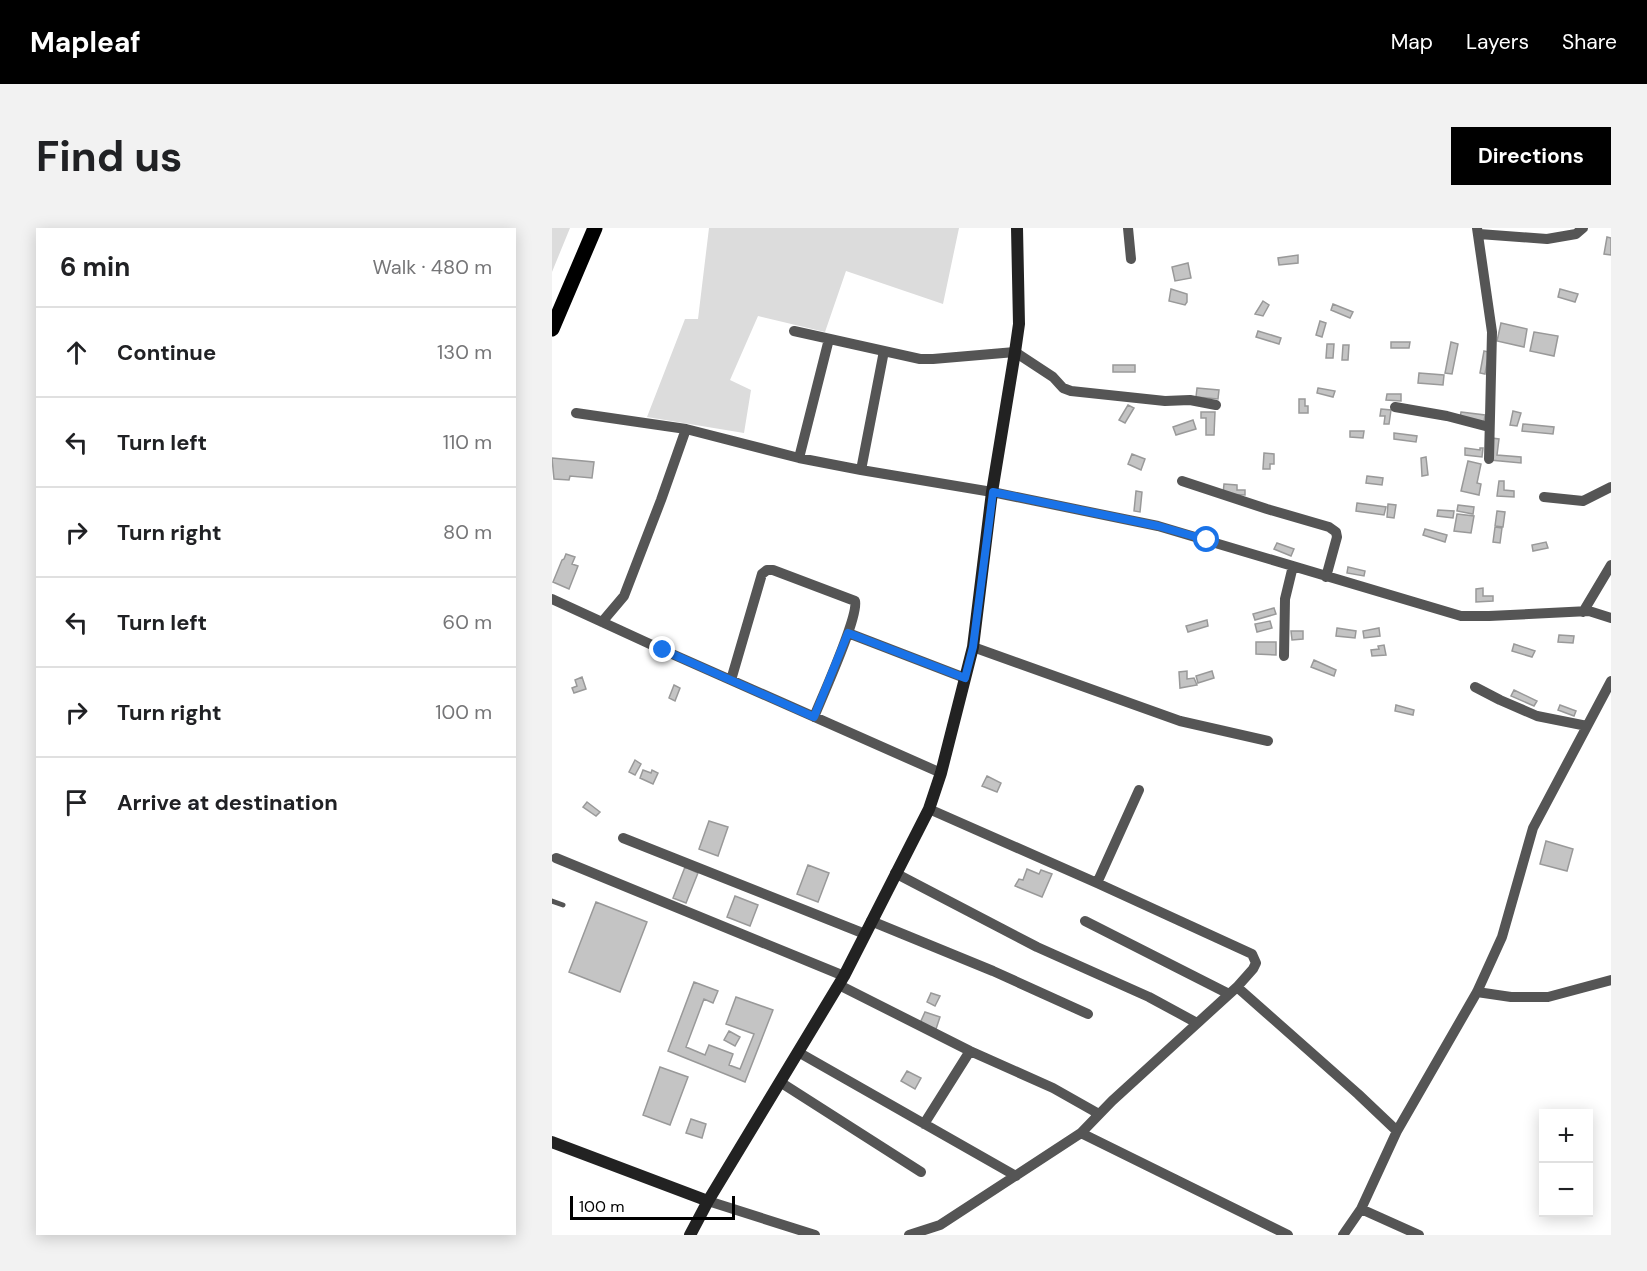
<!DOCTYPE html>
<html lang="en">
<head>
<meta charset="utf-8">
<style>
	body { margin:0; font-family:"DM Sans",sans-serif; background:#f2f2f2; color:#202124 }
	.controls { position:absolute; right:18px; bottom:18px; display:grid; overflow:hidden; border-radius:0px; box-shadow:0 3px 15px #0003 }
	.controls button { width:54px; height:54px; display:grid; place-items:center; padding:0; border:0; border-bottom:2px solid #e0e0e0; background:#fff; color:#202124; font:30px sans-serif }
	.scale { position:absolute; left:18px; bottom:15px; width:165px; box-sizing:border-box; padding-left:6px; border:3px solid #000; border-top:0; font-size:16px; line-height:21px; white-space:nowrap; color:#000; -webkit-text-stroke:4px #fff; paint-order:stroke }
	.stop { position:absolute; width:18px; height:18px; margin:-14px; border:4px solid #1a73e8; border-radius:50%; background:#fff }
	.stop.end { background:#1a73e8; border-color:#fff; box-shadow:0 2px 6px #0008 }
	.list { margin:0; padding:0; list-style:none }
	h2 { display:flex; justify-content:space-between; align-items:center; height:78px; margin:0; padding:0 24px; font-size:26px }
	h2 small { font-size:20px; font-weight:400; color:#757577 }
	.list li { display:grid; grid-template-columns:39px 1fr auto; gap:18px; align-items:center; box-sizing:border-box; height:90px; padding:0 24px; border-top:2px solid #e0e0e0 }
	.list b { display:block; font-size:22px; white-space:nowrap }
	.list em { font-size:20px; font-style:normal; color:#757577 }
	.icon { flex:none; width:33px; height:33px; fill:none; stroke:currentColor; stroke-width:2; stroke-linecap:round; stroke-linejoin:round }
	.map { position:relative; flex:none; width:1059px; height:1007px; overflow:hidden; border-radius:0px }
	header { display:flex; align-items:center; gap:36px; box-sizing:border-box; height:84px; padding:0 30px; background:#000; color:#fff }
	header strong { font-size:28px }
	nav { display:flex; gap:33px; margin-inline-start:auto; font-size:21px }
	.intro { display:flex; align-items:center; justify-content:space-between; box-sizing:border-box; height:144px; padding:0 36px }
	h1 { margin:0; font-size:42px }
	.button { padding:15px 27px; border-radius:0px; background:#000; color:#fff; font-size:21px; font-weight:700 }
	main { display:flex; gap:36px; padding:0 36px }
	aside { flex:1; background:#fff; border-radius:0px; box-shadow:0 3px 15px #0003 }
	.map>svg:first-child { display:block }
</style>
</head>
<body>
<header>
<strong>Mapleaf</strong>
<nav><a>Map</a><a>Layers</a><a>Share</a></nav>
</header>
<div class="intro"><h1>Find us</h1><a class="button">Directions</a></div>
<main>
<aside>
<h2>6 min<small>Walk · 480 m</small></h2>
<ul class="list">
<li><svg class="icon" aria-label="ahead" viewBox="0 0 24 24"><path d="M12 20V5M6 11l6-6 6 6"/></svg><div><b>Continue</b></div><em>130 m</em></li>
<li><svg class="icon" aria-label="left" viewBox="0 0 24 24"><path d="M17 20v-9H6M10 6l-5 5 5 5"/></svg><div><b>Turn left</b></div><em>110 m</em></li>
<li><svg class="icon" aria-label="right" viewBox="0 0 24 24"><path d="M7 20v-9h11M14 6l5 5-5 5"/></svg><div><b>Turn right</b></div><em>80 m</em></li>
<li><svg class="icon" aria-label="left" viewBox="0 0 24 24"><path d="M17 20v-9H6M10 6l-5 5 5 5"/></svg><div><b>Turn left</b></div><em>60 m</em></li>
<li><svg class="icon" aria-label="right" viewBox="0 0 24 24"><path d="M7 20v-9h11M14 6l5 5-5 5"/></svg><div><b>Turn right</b></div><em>100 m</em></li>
<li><svg class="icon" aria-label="arrive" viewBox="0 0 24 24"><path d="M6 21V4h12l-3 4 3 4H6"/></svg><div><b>Arrive at destination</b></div></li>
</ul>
</aside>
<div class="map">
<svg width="1059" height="1007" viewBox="0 0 1059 1007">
	<rect width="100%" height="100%" fill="#fff"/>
	<path fill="#dcdcdc" d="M0,0H18L0,44Z
		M157,0H407L391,76L294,43L273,104L206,88L178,152L199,162L192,205L95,189L133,91H146Z"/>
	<path fill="#c4c4c4" stroke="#999" stroke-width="1.5" d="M1055,9L1059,10V27L1052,26Z
		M746,27V35L727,37L726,30Z
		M636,35L639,50L623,53L620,39Z
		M619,61L635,66V74L633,77L617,73Z
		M1008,61L1026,66L1023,74L1006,69Z
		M711,73L717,77L711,88L703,86Z
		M781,76L801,84L798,90L779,82Z
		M768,93L774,95L770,109L764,107Z
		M949,95L975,101L972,119L945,113Z
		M706,103L729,110L727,116L704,109Z
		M982,104L1006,108L1002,128L978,123Z
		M839,114H858L857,120H839Z
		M899,114L906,116L900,146L893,145Z
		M775,116H782L781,130H774Z
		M791,117H797L796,132H790Z
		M932,123L937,124L933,146L928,145Z
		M561,137H583V144H561Z
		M867,145L892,147L891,157L866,155Z
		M645,160L667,162L666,171L644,169Z
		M766,160L783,163L781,169L765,165Z
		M835,166H849V173L834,172Z
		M747,171H753V178H756V185H747Z
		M576,177L582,180L573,195L567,192Z
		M829,181L839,182L837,196H832L833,188H828Z
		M961,183L969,185L965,198L958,197Z
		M649,184H663L662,207H654V190H649Z
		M909,184L933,187L932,194L908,190Z
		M641,192L644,201L624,207L621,199Z
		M971,196L1002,199L1001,206L970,203Z
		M798,203H812L811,210L798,209Z
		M842,205L865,208L864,214L842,211Z
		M940,210L947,211L945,227L969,229V235L938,232Z
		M913,220L928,222V220H931L930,229L913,227Z
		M712,225L722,226V236H718V241H711Z
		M580,226L593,231L589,242L576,236Z
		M874,229L876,247L870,248L869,230Z
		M0,230L42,234L40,250L18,248L17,252L2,251Z
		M916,233L929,236L925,255L929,256L927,267L909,263Z
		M815,248L831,250L830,257L814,255Z
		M947,253H952V262L962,263V269L945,268Z
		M672,256L685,257V262H693V267L671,266Z
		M584,263L590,264L588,284L582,283Z
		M805,275L834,279L832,287L804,283Z
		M836,276L844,277L842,290L835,289Z
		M906,277L922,279L921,286L905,283Z
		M886,282L902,283L901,290L885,288Z
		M945,283L953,284L951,299L943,298Z
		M905,286L922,288L919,305L902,303Z
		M943,299L950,300L948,315L941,314Z
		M873,301L895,307L893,314L871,307Z
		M994,314L996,320L981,323L980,317Z
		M725,315L742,321L739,328L722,321Z
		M14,326L23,329L20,336L26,338L17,361L1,354L10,332L12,331Z
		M796,339L813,343L812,348L795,345Z
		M931,360V368H941V373L924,374V361Z
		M722,380L724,386L703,392L701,386Z
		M655,392L656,398L636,404L634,398Z
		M718,393L720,400L705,404L703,396Z
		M785,400L804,403L803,410L784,408Z
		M827,400L828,408L812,410L811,403Z
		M739,403H751V411L740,412Z
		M1007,407L1022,408L1021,415L1006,414Z
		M704,414H724V427L704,426Z
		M962,416L983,423L980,429L960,423Z
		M832,417L834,427L820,428L819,422L827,421L826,418Z
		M762,432L784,442L782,448L759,439Z
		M635,443V451L642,450L645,457L628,460L627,444Z
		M660,443L662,450L646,455L644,448Z
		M30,449L34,461L22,465L20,460L25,458L23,452Z
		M122,457L128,460L123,473L117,470Z
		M962,462L985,473L982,478L959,468Z
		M844,477L862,482L861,487L843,483Z
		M1008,477L1024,483L1022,488L1006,482Z
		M83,532L89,536L83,547L77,544Z
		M91,542L99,545L100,542L106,545L101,556L88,550Z
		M435,548L449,555L445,564L430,558Z
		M35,574L48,584L44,588L31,579Z
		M157,593L176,599L166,628L147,621Z
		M994,613L1021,621L1015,643L988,636Z
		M256,637L277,645L266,674L245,666Z
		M133,639L146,645L134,675L121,670Z
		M475,641L487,646L489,642L500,646L490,669L463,658L467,651L471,652Z
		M183,668L206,677L198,698L175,689Z
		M44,674L95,694L68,764L17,744Z
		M142,754L166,763L161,775L152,771L134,819L153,827L157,817L181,826L177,837L188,841L202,806L174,796L184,769L221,782L193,854L116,823Z
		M379,765L388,768L383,778L375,774Z
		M373,784L388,789L384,801L368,795Z
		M177,803L188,809L183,818L172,812Z
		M108,839L136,849L118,897L91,887Z
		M355,843L369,850L363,861L349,853Z
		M139,891L154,896L150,910L134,905Z"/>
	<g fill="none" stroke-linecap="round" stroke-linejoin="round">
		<path stroke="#555" stroke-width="5" d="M0,673L11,677"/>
		<path stroke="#555" stroke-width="10" d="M576,0L579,31
			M925,0L940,104L937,231
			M927,6L995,11L1024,6L1031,0
			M242,103L368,131H381L463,124L501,149L511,160L519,163L613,173L638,172L664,177
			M843,179L895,188L937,199
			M24,185L134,201L247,230L309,242L440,264L606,298L909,388H937L1037,383L1059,390
			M247,230L277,111
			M309,242L332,123
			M630,253L715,281L777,299L784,304L785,309L774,349
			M992,269L1031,273L1059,259
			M0,371L111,422L389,545
			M1031,384L1059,337
			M50,394L72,368L109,272L134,201
			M296,405L413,450
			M421,419L628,493L716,513
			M732,428L733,371L741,338
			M179,452L210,346L215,342H221L303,373C307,388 270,469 262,489
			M923,459L948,472L985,488L1035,498
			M71,610L313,706
			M4,630L292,748
			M343,645L485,719L597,769L645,795
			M545,655L587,562
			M319,693L441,743L536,786
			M533,693L677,766
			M287,757L418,823L501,860L547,886
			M685,759L806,866L845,903
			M925,764L959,769H996L1059,752
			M246,824L464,948
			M228,854L369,944
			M372,896L418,823
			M529,905L736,1007
			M156,973L263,1007
			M809,981L867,1007
			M357,1007L388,997L529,905L560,873L685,759L701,741L704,735L700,726L545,655L377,581
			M791,1007L809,981L845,903L925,764L950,709L981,600L1059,453"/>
		<path stroke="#222" stroke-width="12" d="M0,914L156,973
			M138,1007L156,973L292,748L377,581L389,545L421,419L440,264L463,124L467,96L465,0"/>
		<path stroke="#000" stroke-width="15" d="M0,101L43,0"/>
	</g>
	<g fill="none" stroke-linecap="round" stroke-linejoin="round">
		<path stroke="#1a73e8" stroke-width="8" d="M111,422L262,489L296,405L413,450L421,419L441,264L606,298L655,312"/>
	</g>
</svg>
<div class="controls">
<button>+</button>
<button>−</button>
</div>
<div class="scale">100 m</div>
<div class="stop" style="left:655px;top:312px"></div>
<div class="stop end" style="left:111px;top:422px"></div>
</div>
</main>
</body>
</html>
